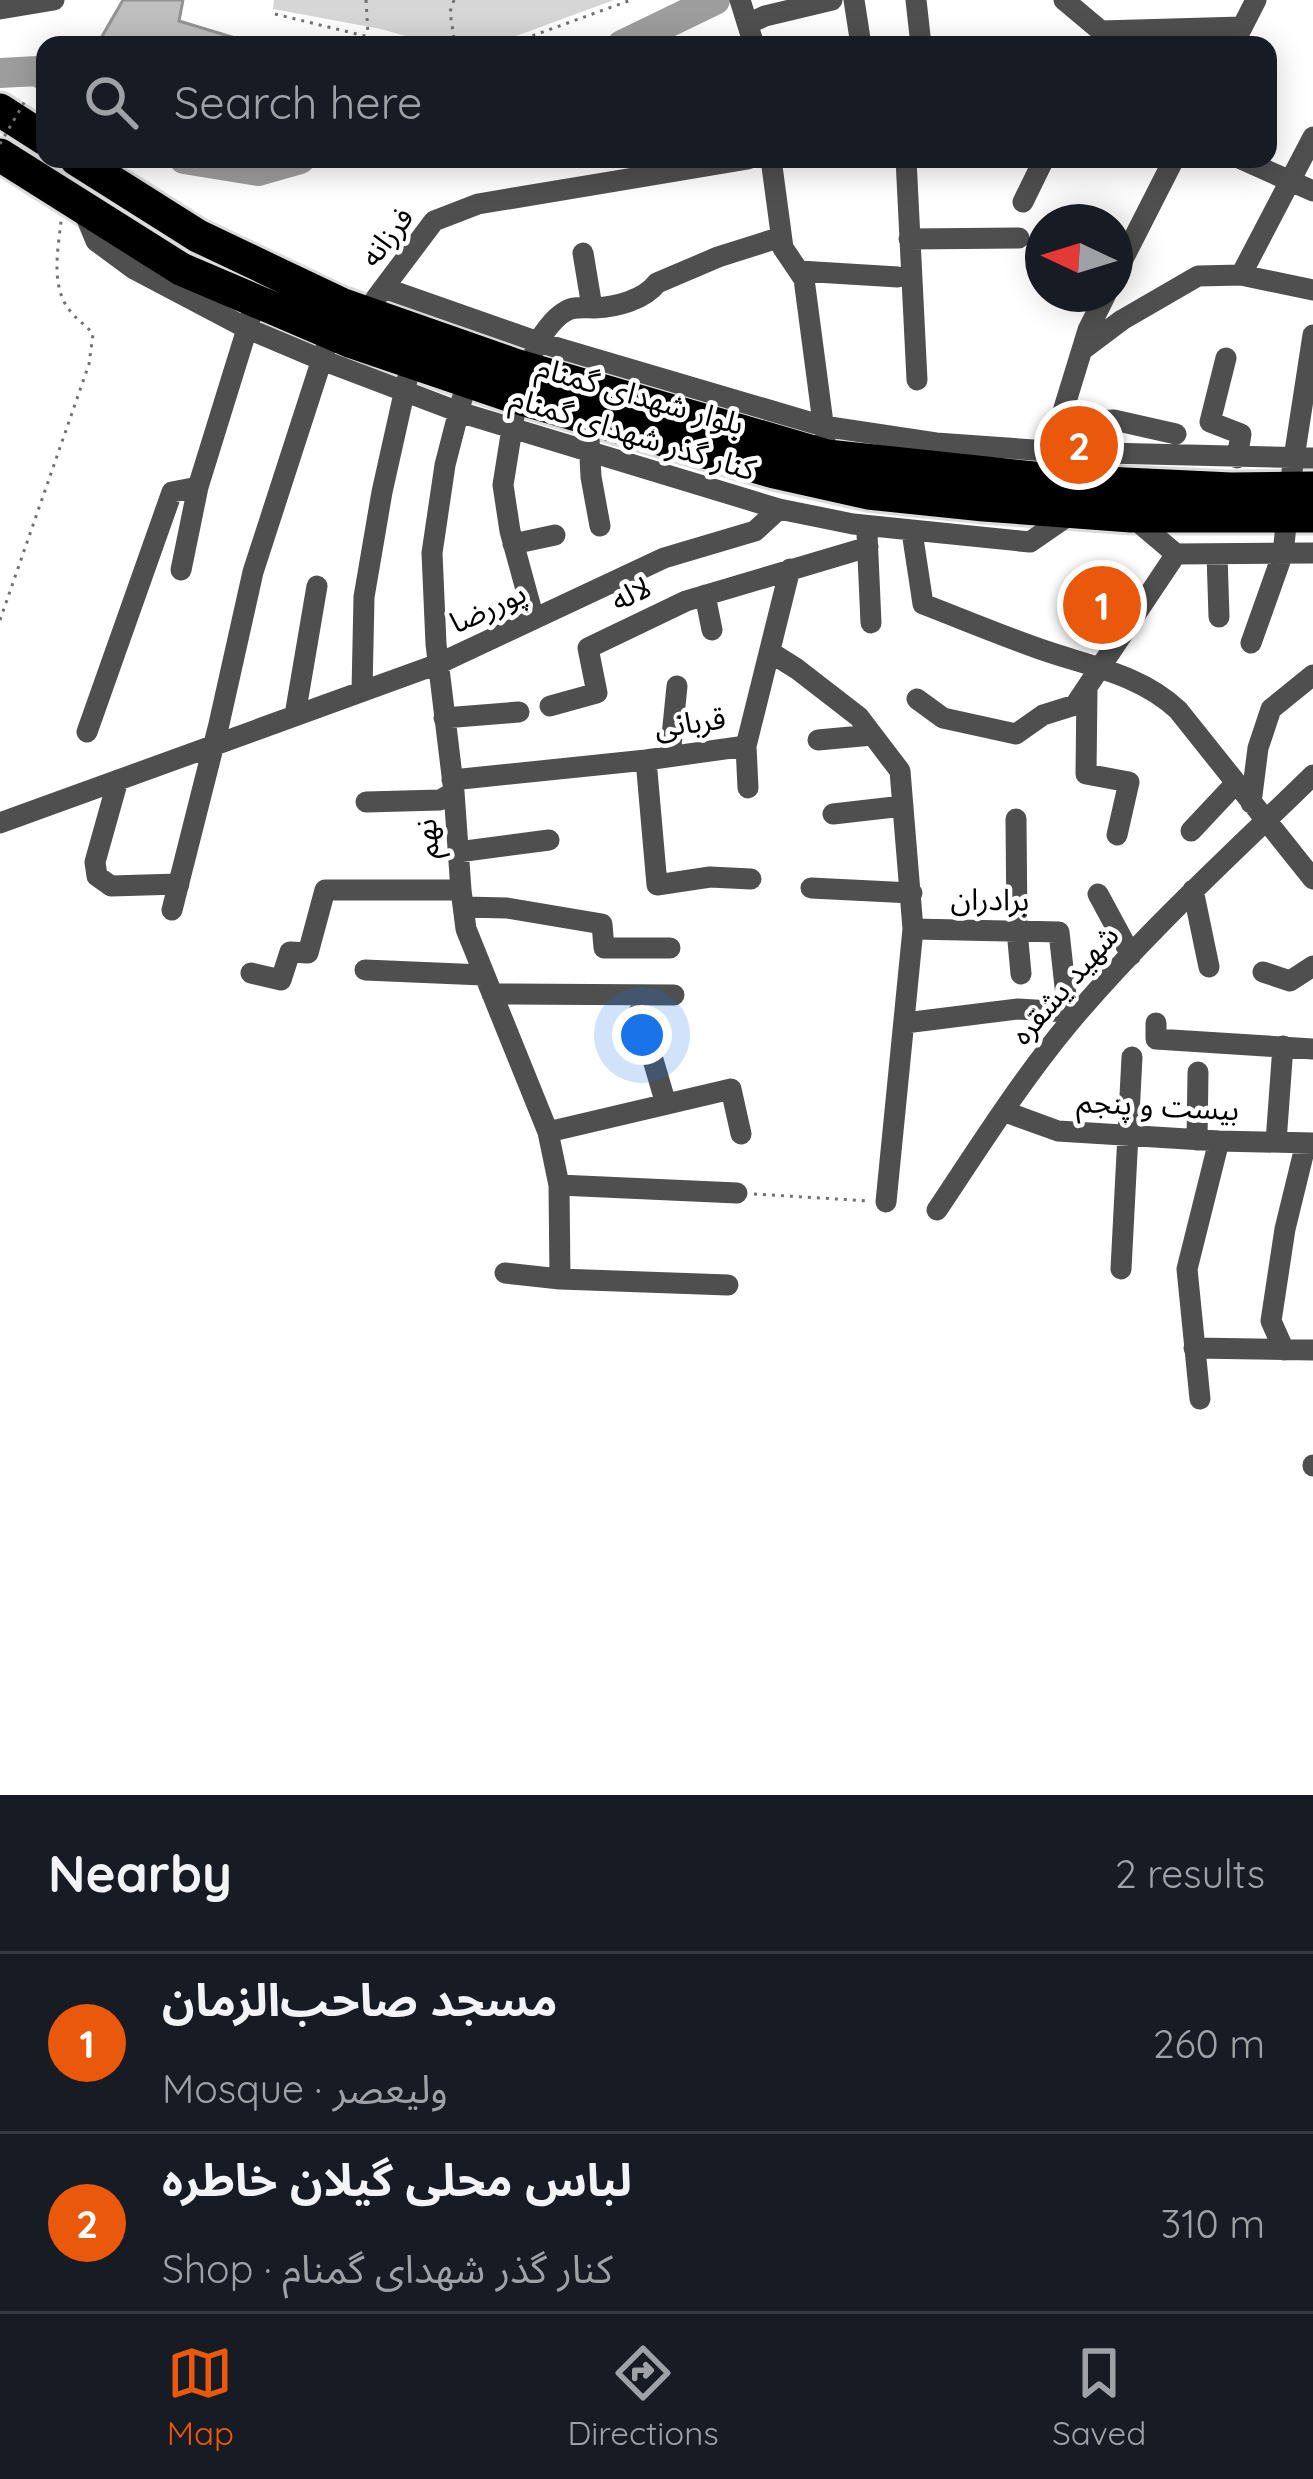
<!DOCTYPE html>
<html lang="en">
<head>
<meta charset="utf-8">
<style>
	body { margin:0; font-family:Quicksand,"Noto Sans Arabic",sans-serif; background:#242831; color:#f1f3f6 }
	.compass { position:absolute; left:1025px; top:204px; width:108px; height:108px; border-radius:50%; background:#171b24; box-shadow:0 6px 30px #0003; rotate:274deg }
	.you { position:absolute; left:642px; top:1035px; width:42px; height:42px; margin:-30px; border:9px solid #fff; border-radius:50%; background:#1a73e8; box-shadow:0 0 0 18px #1a73e833 }
	.badge { display:grid; place-items:center; width:78px; height:78px; border-radius:50%; background:#ea580c; color:#fff; font-size:39px; font-weight:700 }
	.pin { position:absolute; translate:-50% -50%; border:6px solid #fff; box-shadow:0 3px 12px #0006 }
	.list { margin:0; padding:0; list-style:none }
	h2 { display:flex; justify-content:space-between; align-items:center; height:156px; margin:0; padding:0 48px; font-size:51px }
	h2 small { font-size:39px; font-weight:400; color:#9ea1a6 }
	.list li { display:grid; grid-template-columns:78px 1fr auto; gap:36px; align-items:center; box-sizing:border-box; height:180px; padding:0 48px; border-top:3px solid #363941 }
	.list b { display:block; font-size:45px; white-space:nowrap }
	.list p { margin:0; font-size:39px; white-space:nowrap; color:#9ea1a6 }
	.list em { font-size:39px; font-style:normal; color:#9ea1a6 }
	.icon { flex:none; width:66px; height:66px; fill:none; stroke:currentColor; stroke-width:2; stroke-linecap:round; stroke-linejoin:round }
	.map { position:relative; flex:none; width:1313px; height:1795px; overflow:hidden }
	.search { position:absolute; background:#171b24; box-shadow:0 6px 30px #0003; left:36px; right:36px; top:36px; height:132px; display:flex; align-items:center; gap:30px; box-sizing:border-box; padding:0 42px; border-radius:24px; color:#9ea1a6; font-size:45px }
	.sheet { height:516px; background:#171b24 }
	nav { display:flex; justify-content:space-around; align-items:center; box-sizing:border-box; height:168px; border-top:3px solid #363941; background:#171b24; font-size:33px; color:#9ea1a6 }
	nav a { display:grid; justify-items:center; gap:6px }
	nav .on { color:#ea580c }
	.map>svg:first-child { display:block }
</style>
</head>
<body>
<div class="map">
<svg width="1313" height="1795" viewBox="0 0 1313 1795">
	<rect width="100%" height="100%" fill="#fff"/>
	<path fill="#d6d6d6" d="M274,0H614L492,45H437L381,29L273,9Z"/>
	<g fill="none" stroke-linecap="round" stroke-linejoin="round">
		<path stroke="#9d9d9d" stroke-width="30" d="M622,45L715,0
			M0,73L37,71L45,76
			M184,159L258,171L300,159"/>
	</g>
	<path fill="#bfbfbf" stroke="#939393" stroke-width="3" d="M123,0H183L179,21L258,45H97Z"/>
	<g fill="none" stroke-linecap="round" stroke-linejoin="round">
		<defs>
			<path id="highway" d="M0,110L45,139
				M0,155L181,269L352,342L508,395L774,472L868,493L984,505L1131,516H1313
				M76,159L198,236L341,304L515,365L827,456L1062,481L1231,489L1313,488"/>
		</defs>
		<use href="#highway" stroke="#dbdbdb" stroke-width="39"/>
		<path stroke="#717171" stroke-width="3" stroke-dasharray="3 6" stroke-linecap="butt" d="M366,0L368,35
			M454,0L450,12L455,45
			M275,14L402,45
			M507,45L631,0
			M0,620L89,364L93,334C86,325 78,321 71,312C50,288 58,250 61,221
			M754,1194L870,1201"/>
		<path stroke="#4f4f4f" stroke-width="21" d="M740,0L754,45
			M854,0L861,45
			M916,0L921,45
			M1064,0L1101,31L1242,27
			M0,9L54,0
			M748,24L765,16L832,0
			M1233,45L1256,0
			M771,159L783,248L804,279L825,438
			M906,159L917,380
			M1241,159L1313,191
			M1023,202L1044,159
			M82,207L96,241L134,269L246,328L322,360L459,412L779,509L853,524L1030,542L1072,513
			M909,239L1019,238
			M583,253L592,307
			M799,271L898,277
			M1115,275L1174,159
			M1241,275L1313,137
			M384,288L538,342L823,426L936,443L1063,452L1313,458
			M376,298L434,221L478,204L748,159
			M535,349C540,337 553,318 566,311C574,306 586,308 595,308C616,307 644,300 657,283L718,257L781,237
			M1082,350L1122,320L1198,276L1241,275L1313,290
			M1226,358L1210,422L1241,434L1237,458
			M462,399L445,465L432,553L436,644L454,792L461,890L466,929L548,1132L559,1185L560,1279
			M514,416L503,485L510,531L534,619
			M1063,422L1114,420L1176,434
			M589,438L591,477L600,526
			M1062,463L1064,408L1088,330L1106,294
			M1292,471L1313,335
			M1131,516L1176,554L1313,553
			M912,532L923,604C962,619 1000,635 1040,649C1088,666 1140,674 1178,710L1313,879
			M867,534L871,623
			M513,544L555,535
			M1217,554L1219,617
			M181,570L198,487L251,316
			M705,595L712,630
			M1251,643L1283,553L1287,517
			M770,652L797,669L859,717L900,771L913,929L886,1202
			M1087,688L1086,774L1129,782L1117,835
			M362,691L364,597L382,492L407,380
			M917,699L943,718L1016,734L1043,715L1075,705L1176,554
			M550,706L597,693L588,648L686,601L868,547
			M295,715L317,586
			M444,718L519,712
			M87,732L172,492L198,487
			M818,740L872,735
			M746,746L748,788
			M670,756L677,686
			M646,760L657,885L710,877L751,879
			M118,780L95,862L97,876L111,886L179,884
			M452,780L646,760L746,746L790,569
			M366,802L440,800L454,792
			M1251,803L1258,748L1271,709L1313,675
			M833,814L903,806
			M1016,819L1017,930L1021,974
			M0,823L438,664L664,558L755,531L779,509
			M1191,831L1236,783
			M458,852L549,840
			M811,888L912,893
			M1193,890L1209,967
			M1098,894L1131,955
			M464,907L507,908L602,924L604,948H670
			M172,910L219,724L253,572L325,350
			M913,929L1059,932L1069,1023
			M365,970L483,975
			M1263,972L1290,981L1313,966
			M251,973L281,980L290,952L308,953L325,890H461
			M492,994L674,995
			M639,1012L666,1104
			M905,1023L1018,1009L1068,1012
			M1156,1023V1039L1313,1049
			M1003,1111L1058,1131L1219,1141L1313,1143
			M548,1132L731,1089L741,1134
			M1197,1140L1198,1072
			M1276,1142L1283,1046
			M559,1185L737,1193
			M937,1210C979,1147 1020,1082 1069,1023C1144,934 1230,856 1313,775
			M1121,1269L1132,1057
			M505,1273L560,1279L728,1285
			M1194,1348L1313,1350
			M1284,1350L1271,1321L1285,1229L1306,1143
			M1200,1399L1187,1269L1219,1141
			M1313,1466V1465"/>
		<use href="#highway" stroke="#000" stroke-width="33"/>
		<path stroke="#717171" stroke-width="3" stroke-dasharray="3 6" stroke-linecap="butt" d="M0,144L25,101"/>
	</g>
	<g text-anchor="middle" stroke-width="9" stroke-linejoin="round" paint-order="stroke">
		<g font-size="30" fill="#000" stroke="#fff">
			<text transform="translate(387 237) rotate(-52)" y="10">فرزانه</text>
			<text transform="translate(640 396) rotate(16)" y="10">بلوار شهدای گمنام</text>
			<text transform="translate(633 434) rotate(17)" y="10">کنار گذر شهدای گمنام</text>
			<text transform="translate(631 594) rotate(-26)" y="10">لاله</text>
			<text transform="translate(488 608) rotate(-25)" y="10">پوررضا</text>
			<text transform="translate(690 723) rotate(-8)" y="10">قربانی</text>
			<text transform="translate(427 839) rotate(-94)" y="10">نهم</text>
			<text transform="translate(990 900) rotate(1)" y="10">برادران</text>
			<text transform="translate(1065 985) rotate(-49)" y="10">شهید یشقره</text>
			<text transform="translate(1158 1106) rotate(3)" y="10">بیست و پنجم</text>
		</g>
	</g>
</svg>
<svg class="compass" viewBox="-18 -18 36 36"><path d="M0-13l5 13h-10z" fill="#e53935"/><path d="M0 13l5-13h-10z" fill="#9ea1a6"/></svg>
<div class="you"></div>
<div class="pin badge" style="left:1102px;top:605px">1</div>
<div class="pin badge" style="left:1079px;top:445px">2</div>
<div class="search"><svg class="icon" aria-label="search" viewBox="0 0 24 24"><circle cx="10" cy="10" r="6"/><path d="M15 15l6 6"/></svg>Search here</div>
</div>
<section class="sheet">
<h2>Nearby<small>2 results</small></h2>
<ul class="list">
<li><span class="badge">1</span><div><b>مسجد صاحب‌الزمان</b><p>Mosque · ولیعصر</p></div><em>260 m</em></li>
<li><span class="badge">2</span><div><b>لباس محلی گیلان خاطره</b><p>Shop · کنار گذر شهدای گمنام</p></div><em>310 m</em></li>
</ul>
</section>
<nav>
<a class="on"><svg class="icon" aria-label="map" viewBox="0 0 24 24"><path d="M3 6l6-2 6 2 6-2v14l-6 2-6-2-6 2zM9 4v14M15 6v14"/></svg>Map</a>
<a><svg class="icon" aria-label="directions" viewBox="0 0 24 24"><path d="M12 3l9 9-9 9-9-9zM9 14v-3h6M13 9l2 2-2 2"/></svg>Directions</a>
<a><svg class="icon" aria-label="saved" viewBox="0 0 24 24"><path d="M7 4h10v16l-5-4-5 4z"/></svg>Saved</a>
</nav>
</body>
</html>
